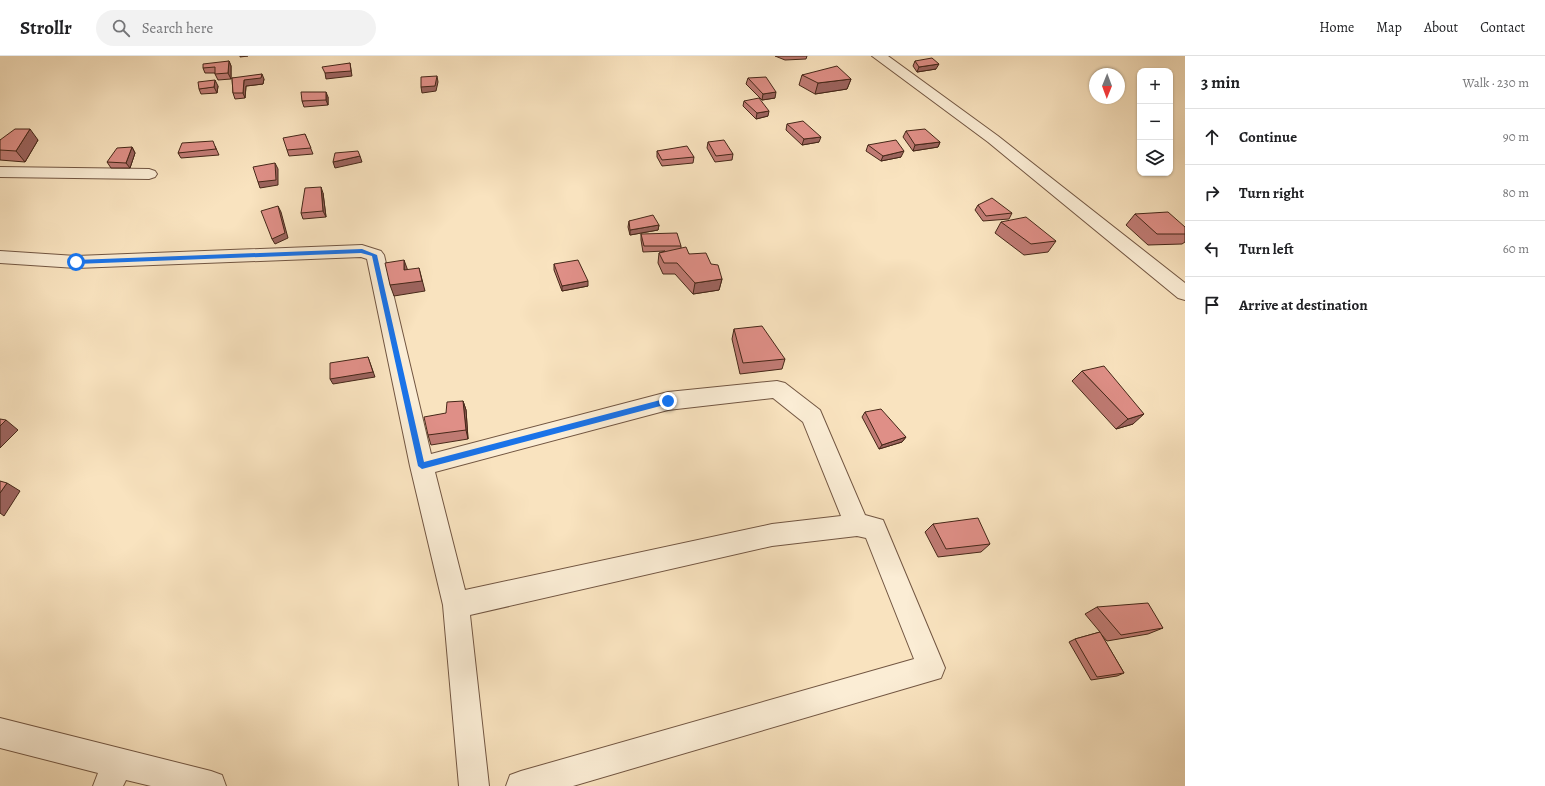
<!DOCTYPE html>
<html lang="en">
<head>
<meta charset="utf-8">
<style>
	body { margin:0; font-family:Alegreya,serif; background:#f2f2f2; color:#202124 }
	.controls { position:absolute; right:12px; top:12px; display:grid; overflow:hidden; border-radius:8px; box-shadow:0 1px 3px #0004 }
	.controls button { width:36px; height:36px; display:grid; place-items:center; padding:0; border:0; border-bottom:1px solid #e0e0e0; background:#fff; color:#202124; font:20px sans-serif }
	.compass { position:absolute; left:1089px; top:12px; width:36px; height:36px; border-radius:50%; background:#fff; box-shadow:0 1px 3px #0004; rotate:181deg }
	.stop { position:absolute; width:12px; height:12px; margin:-9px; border:3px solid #1a73e8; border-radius:50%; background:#fff }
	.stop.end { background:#1a73e8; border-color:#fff; box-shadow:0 1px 4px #0008 }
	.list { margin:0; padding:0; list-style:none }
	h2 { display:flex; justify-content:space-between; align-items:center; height:52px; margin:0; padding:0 16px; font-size:17px }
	h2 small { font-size:13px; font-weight:400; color:#757577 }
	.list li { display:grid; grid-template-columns:26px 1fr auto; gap:12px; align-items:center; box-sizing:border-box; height:56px; padding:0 16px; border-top:1px solid #e0e0e0 }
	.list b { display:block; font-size:15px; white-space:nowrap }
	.list em { font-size:13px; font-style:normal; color:#757577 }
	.icon { flex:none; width:22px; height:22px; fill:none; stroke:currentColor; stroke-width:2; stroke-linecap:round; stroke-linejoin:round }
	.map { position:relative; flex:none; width:1185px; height:730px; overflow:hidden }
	header { display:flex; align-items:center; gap:24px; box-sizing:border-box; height:56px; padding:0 20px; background:#fff; border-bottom:1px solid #e0e0e0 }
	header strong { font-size:19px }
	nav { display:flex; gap:22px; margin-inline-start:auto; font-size:14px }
	.search { width:280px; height:36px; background:#f2f2f2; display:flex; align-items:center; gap:10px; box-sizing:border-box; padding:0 14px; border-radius:22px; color:#757577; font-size:15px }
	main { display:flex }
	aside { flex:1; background:#fff }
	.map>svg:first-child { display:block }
</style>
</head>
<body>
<header>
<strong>Strollr</strong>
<div class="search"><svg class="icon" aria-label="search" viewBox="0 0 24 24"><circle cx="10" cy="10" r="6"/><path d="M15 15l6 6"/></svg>Search here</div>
<nav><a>Home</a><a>Map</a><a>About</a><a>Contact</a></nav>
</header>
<main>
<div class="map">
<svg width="1185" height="730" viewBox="0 0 1185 730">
	<rect width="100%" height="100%" fill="#f9e3bf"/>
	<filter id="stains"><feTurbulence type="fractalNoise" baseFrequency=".005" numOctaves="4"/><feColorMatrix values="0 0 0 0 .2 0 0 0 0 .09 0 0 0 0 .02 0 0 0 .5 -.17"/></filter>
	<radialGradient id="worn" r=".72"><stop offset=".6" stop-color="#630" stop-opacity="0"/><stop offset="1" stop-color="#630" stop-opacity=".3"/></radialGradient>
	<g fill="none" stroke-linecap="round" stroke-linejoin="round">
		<defs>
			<path id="minor" d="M872,0H888L998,80L1185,227V244L1178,242L988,86Z
				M0,111L149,113L155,115L157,118L155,121L149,123L0,121Z
				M362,189L381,195L384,199L431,398L668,336L777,325L785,327L820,354L865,459L883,464L945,612L941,622L573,730H506L510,719L521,715L914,603L866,482L857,480L772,490L470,559L489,730H459L443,549L410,410L367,203L361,201L76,212L0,207V195L76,200ZM773,342L803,366L841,460L772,468L465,534L435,416L668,354Z
				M0,662L211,715L222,719L226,730H151L126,724L123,730H93L98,717L0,692Z"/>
		</defs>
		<use href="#minor" stroke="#725642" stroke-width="2"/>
		<use href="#minor" fill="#fbedd5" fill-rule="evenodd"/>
	</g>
	<path fill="#c07b74" stroke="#452718" d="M775,0H807L806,3L785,4Z
		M229,5L231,10V23L218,24L215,18V17H205L203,12Z
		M915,5L936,13L917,16L913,10Z
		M802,19L851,23L847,33L815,38L799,29Z
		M232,22L264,23L263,28L246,30L245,42L235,43L233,37Z
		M748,22L775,42L762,44L746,28Z
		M218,30L217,37L201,38L199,33Z
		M328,41V49L304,51L302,45Z
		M744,45L768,60L756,63L743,50Z
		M787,68L819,86L802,89L786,74Z
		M906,75L940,86L938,91L913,95L903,81Z
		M305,78L313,98L289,100L287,94Z
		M0,84H38L25,106L0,104Z
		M708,86L733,98L732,104L715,106L707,92Z
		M868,89L901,101L881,105L866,95Z
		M215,90L219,99L181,102L178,97Z
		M132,91L135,97L130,112H111L107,106Z
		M657,95L694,101L693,107L662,110L657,101Z
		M323,137L326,161L303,163L301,157Z
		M978,149L1012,157L1009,163L983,165L975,154Z
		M1135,158L1185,171V186L1182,188L1148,189L1126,169Z
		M629,165L659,169L658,174L630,179L628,171Z
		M1001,166L1056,185L1048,196L1024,199L995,177Z
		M641,178L681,190V192L689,198L711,208L722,223L719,234L693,238L675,218H663L658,207L659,197L665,195L643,196L641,184Z
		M554,208L588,230L562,235L554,214Z
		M734,273L785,303L782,313L740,318L732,283Z
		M1082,315L1133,368L1116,373L1072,325Z
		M463,345L466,354L468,383L431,389L428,379L446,357Z
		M865,356L906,381L902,386L879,393L862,361Z
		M933,468L990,488L981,496L938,501L925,476Z
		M1097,551L1163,572L1148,578L1107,585L1101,578L1124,617L1117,620L1091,624L1069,586L1075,583L1100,576L1085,558Z"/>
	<path fill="#9c645e" stroke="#452718" d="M240,0H248L240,1Z
		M229,5L231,10V23L228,17Z
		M350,7L352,20L326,23L325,17Z
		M939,8L936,13L917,16L919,11Z
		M262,18L264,23L263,28L246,30L245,42L243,37L244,24Z
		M437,20L438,26L436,35L422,37L421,31Z
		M851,23L847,33L815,38L818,27Z
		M215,24L218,30L217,37L214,31Z
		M326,36L328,41V49L326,44Z
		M776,36L775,42L762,44L763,38Z
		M769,55L768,60L756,63L757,57Z
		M30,73L38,84L25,106L16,95Z
		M821,81L819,86L802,89L804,83Z
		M940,86L938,91L913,95L915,89Z
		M132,91L135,97L130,112L126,107Z
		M904,95L901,101L881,105L883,100Z
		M360,100L362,106L335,112L333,106Z
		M275,107L278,113V129L260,132L258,126Z
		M321,131L323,137L326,161L323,155Z
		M278,150L281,156L288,182L275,188L272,183Z
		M659,169L658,174L630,179V174Z
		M404,204L408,215L404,214Z
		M419,212L425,235L394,240L390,229Z
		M722,223L719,234L693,238L695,227Z
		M588,225V230L562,235V230Z
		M368,301L375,321L333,328L330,323Z
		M463,345L466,354L468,383L466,374Z
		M1144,358L1133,368L1116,373L1128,363Z
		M6,364L18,374L0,392V370Z
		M906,381L902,386L879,393L882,389Z
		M7,427L20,435L4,460L0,457V437Z"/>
	<path fill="#df8f87" stroke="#452718" d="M932,2L939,8L919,11L915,5Z
		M229,5L228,17L215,18V11L203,12V8Z
		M350,7L351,15L325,17L322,11Z
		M837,10L851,23L818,27L802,19Z
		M262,18L261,22L244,24L243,37H233L232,22Z
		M437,20L435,30L421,31V21Z
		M766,21L776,36L763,38L748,22Z
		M215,24L214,31L199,33L198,26Z
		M301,36H326V44L302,45Z
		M759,42L769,55L757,57L744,45Z
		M803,65L821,81L804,83L787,68Z
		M15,73H30L16,95L0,94V84Z
		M925,73L940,86L915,89L906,75Z
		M305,78L311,92L287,94L283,82Z
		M724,84L733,98L716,100L708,86Z
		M896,84L904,95L883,100L868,89Z
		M213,85L216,93L178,97L182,87Z
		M687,90L694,101L662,104L657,95Z
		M132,91L126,107L107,106L117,92Z
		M358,95L360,100L333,106L335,97Z
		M275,107L276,124L258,126L253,111Z
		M321,131L323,155L301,157L305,132Z
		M992,142L1012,157L986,160L978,149Z
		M278,150L285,177L272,183L261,155Z
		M1168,156L1185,171V178H1157L1135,158Z
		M653,159L659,169L630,174L629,165Z
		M1026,161L1056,185L1031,188L1001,166Z
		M677,177L681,190H644L641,178Z
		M686,191L689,198L706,197L711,208L718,209L722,223L695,227L677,207H664L659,197Z
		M404,204V214L419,212L422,225L390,229L385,207Z
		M578,204L588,225L562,230L554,208Z
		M762,270L785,303L743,307L734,273Z
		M368,301L373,316L330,323V307Z
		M1104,310L1144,358L1128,363L1082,315Z
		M463,345L466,374L428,379L424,361L446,357L447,346Z
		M881,353L906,381L882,389L865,356Z
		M0,363L6,364L0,370Z
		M0,425L7,427L0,437Z
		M978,462L990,488L946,493L933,468Z
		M1148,547L1163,572L1121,579L1097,551Z
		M1100,576L1124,617L1097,621L1075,583Z"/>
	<path fill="#1a73e8" d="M362,193L377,199L424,406L668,342L671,345L668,348L422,413L418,410L372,200L361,197L76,208L73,206L76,204Z"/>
	<rect width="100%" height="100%" filter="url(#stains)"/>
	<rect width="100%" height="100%" fill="url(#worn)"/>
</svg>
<div class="controls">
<button>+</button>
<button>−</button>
<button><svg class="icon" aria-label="layers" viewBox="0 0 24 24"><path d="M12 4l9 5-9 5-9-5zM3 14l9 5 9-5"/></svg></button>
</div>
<svg class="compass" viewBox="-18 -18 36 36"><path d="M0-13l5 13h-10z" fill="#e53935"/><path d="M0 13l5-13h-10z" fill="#757577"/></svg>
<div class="stop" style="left:76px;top:206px"></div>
<div class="stop end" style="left:668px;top:345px"></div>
</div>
<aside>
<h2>3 min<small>Walk · 230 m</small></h2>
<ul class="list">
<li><svg class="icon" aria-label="ahead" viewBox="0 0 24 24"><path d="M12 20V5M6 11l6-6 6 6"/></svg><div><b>Continue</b></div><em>90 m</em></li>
<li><svg class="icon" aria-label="right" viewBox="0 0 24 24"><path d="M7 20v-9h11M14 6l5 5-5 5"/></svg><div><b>Turn right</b></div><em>80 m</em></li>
<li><svg class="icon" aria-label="left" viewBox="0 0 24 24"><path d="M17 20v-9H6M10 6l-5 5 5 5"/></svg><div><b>Turn left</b></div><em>60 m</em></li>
<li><svg class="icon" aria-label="arrive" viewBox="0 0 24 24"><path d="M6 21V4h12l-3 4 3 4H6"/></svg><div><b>Arrive at destination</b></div></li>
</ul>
</aside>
</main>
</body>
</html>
